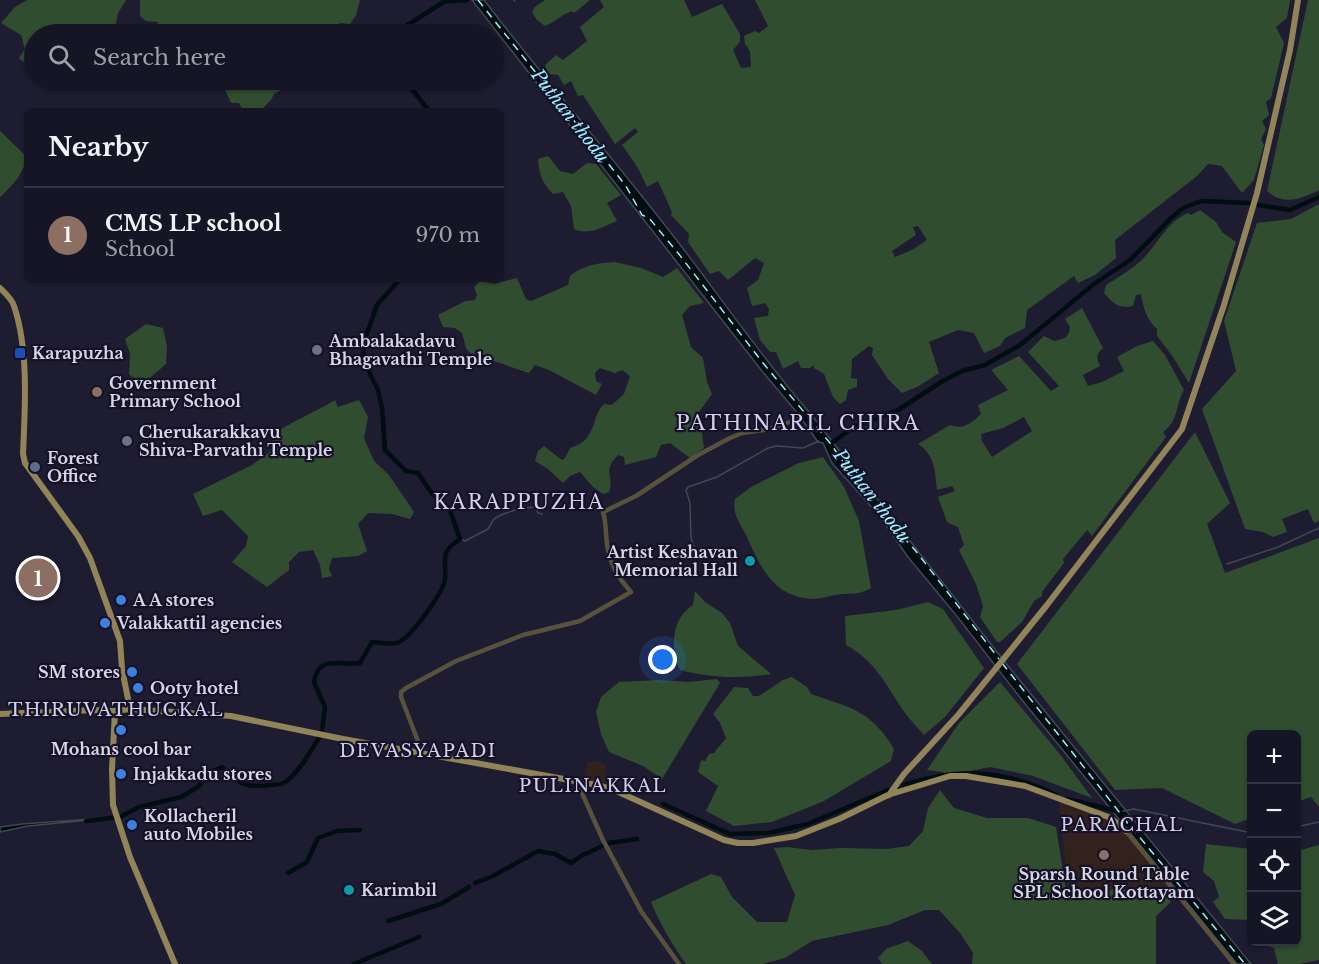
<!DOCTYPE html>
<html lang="en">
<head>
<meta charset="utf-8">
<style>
	body { margin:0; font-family:"Libre Baskerville",serif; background:#232232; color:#f1f3f6 }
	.controls { position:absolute; right:18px; bottom:18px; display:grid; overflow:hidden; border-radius:9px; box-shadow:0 2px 4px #0004 }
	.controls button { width:54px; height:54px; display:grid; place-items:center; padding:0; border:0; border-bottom:2px solid #353442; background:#161525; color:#f1f3f6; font:30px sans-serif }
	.you { position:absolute; left:663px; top:660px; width:21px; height:21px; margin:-15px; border:4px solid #fff; border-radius:50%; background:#1a73e8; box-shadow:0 0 0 9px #1a73e833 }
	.badge { display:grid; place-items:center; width:39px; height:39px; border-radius:50%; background:#eea73c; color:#fff; font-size:20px; font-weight:700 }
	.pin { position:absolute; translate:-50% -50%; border:3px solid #fff; box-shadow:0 2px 6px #0006 }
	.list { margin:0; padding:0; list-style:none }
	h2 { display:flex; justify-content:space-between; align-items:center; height:78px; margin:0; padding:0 24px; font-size:26px }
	h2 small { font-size:20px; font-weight:400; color:#9e9fa7 }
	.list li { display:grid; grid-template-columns:39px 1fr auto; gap:18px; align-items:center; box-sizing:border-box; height:96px; padding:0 24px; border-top:2px solid #353442 }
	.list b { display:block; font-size:22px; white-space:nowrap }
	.list p { margin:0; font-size:20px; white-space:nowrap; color:#9e9fa7 }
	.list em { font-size:20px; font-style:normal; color:#9e9fa7 }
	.icon { flex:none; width:33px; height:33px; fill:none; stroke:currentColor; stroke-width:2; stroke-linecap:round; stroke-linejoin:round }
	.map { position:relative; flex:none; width:1319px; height:964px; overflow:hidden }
	.search { position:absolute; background:#161525; box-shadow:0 2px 4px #0004; left:24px; top:24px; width:480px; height:66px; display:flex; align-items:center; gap:15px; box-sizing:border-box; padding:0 21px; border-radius:33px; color:#9e9fa7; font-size:22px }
	.panel { position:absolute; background:#161525; box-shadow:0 2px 4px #0004; left:24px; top:108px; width:480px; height:174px; border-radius:9px }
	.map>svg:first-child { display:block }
</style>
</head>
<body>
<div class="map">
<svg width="1319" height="964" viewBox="0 0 1319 964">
	<rect width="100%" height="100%" fill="#1e1c31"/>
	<path fill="#33211d" d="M37,560L48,582L44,587L37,589L23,565Z
		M598,761L606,765L605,784L583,780L588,762Z
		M1059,803L1117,823L1170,888L1082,890L1068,889Z"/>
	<path fill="#304e2f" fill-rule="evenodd" d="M27,0H126L118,13L114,34H34V64L30,67L19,58L25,49L21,35L1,23L15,7Z
		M140,0H360L356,15L350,24L340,23L331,34H156L158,22L146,21L140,16Z
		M545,0H590L574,13L572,11C562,14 554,23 545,26L537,20L532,12L535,7Z
		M600,0H684L692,17L722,4L740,34V42L733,50L741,68L751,67L750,52L747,46L745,45L744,36L755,31L759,33L768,26L755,0H1290L1287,18L1276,27L1284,43L1271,98L1266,102L1269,115L1262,121L1266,129L1261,139L1264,145L1254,180L1242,193L1222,166L1208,164L1197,176L1115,240L1116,258L1095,275L1078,283L1074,276L1027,310L1025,328L1005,338L1000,346L984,353L974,333L958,330L929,342L939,373L919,386L902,393L888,379L872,355L873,348L869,346L852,359L851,378L857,379V387L848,390L846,400L840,404L833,397L824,374L814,368L813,365L810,368H801L798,361L783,369L776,352H770L760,340L754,318L768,316L769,309L765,303L752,306L747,288L758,280L764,263L755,258L728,280L719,271L710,274L688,242L689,234L671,215L672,212L658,181L647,187L638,168L622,145L638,132L635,128L615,144L583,95L578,96L571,81L564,85L558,75L548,74L545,65L556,55L563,60L587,41L580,27L604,7ZM918,226L927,240L912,250L895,257L892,251L916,235L913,227Z
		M1308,0H1319V190C1301,199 1284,206 1267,191Z
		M219,80H297L274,94L271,100L260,111H243L239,103H231L221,81Z
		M0,131L26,156C25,173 12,186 0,197Z
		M548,156L560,171L573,174L587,163L596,164L621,195L607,203L617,221C602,227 589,236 574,229L571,206L563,192L553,194C542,183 539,174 538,159Z
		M1319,204V521L1314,523L1308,509L1282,519L1287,532L1273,537L1263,532L1245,529L1202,409L1236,371L1224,321L1257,223L1291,219Z
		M1200,210L1216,222L1222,232L1236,242L1189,383L1173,357L1157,336V329C1147,320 1143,308 1141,294L1136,295L1133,306C1118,309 1114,304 1104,293L1106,285C1120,276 1138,266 1148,253C1161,238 1169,221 1188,213L1191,215Z
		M615,262L641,268L663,277L677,268L704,303L690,306L682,315L691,347L703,358L707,382L712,394L699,412L704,448L690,458L670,443L661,445L656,457L625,465L624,457L618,455C601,473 615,474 609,492L603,494L593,487L580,472L570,476L563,483L548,469L535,461L538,451L544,446L562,460L565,458L570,448C598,440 590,418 604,404L612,405L624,394L630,376L622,370L615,373L600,368L595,373L596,381L602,384L596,395L549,370L535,365L529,373L470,353L466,348L462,333L455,328L443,327L438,315L465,301L475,300L477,295L474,287L480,281L494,284L517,278L526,299L531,301L568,285L570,276C583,265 598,263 615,262Z
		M1082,308L1103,348C1096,354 1096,357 1100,366L1083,375L1088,386L1102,382L1124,371L1117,357L1137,346L1153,341L1165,355L1184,390C1175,405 1179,421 1163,432L1166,437L1092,536L1087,530L1063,559L1064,563L1042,592V596L1034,601L1022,622L1000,642H997L980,617L983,606L976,584L959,550L964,545L958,527L947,522L938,497L955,491L952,486L937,490C935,471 935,455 918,444L950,425C963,430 972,423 981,414L978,405L1008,390L991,370L1019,356L1051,391L1059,386L1028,352L1044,336L1054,341C1064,339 1069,338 1070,327L1065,319ZM1024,417L1032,431L992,457L982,441L981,434L1003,428Z
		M146,324L163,328L167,346L166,364L151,377L139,383L129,374L130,354L125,339Z
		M335,400L338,407L359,400L368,417L364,438L374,461L389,475L414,512L410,519L392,514L368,513L358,524L367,551L358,556L332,558L329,569L332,576L322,578L320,565L313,550L299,552L289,562V570L267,587L232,562L246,546L248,536L222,510L203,516L193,494L252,465L271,451L272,435C292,421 314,413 335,400Z
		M1195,432L1230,503L1207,524L1225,573L1319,538V807L1311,797L1297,802L1296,734H1252L1251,818L1235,824L1162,788L1115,790L1017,664Z
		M823,457L844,487L859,521L871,588C854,597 851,592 835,595C828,596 820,599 813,599C773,597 761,568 747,537C740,522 732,516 735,499L751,487L799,463Z
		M695,591L705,602L722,613L730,623L738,646L771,674C742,679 709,678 680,670C670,648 671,619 693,605Z
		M928,602L943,609L984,668L945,717L924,735C918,728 911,721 905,713C887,687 876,661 846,645L845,616L896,610Z
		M792,677L807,687L811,694C851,708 871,710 894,749L891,761L824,801L772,822L734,826L706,811L718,786L698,772L701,760L705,761L709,754L714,753L726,738L720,723L713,714L734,687L748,688L753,696H759L783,680Z
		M717,679L720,683L662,779L643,766L609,752L601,734L596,712L601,697L619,682L658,680L688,682Z
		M1000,682L1059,753L1092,798L1033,776L990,767L956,774L927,770L959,723Z
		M940,790L954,808L987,818H1028L1056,827L1066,890L1082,891L1162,888L1171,902L1156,916V964H972L973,953L960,933L939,910H925L888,925L812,941L785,958L763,964H686C672,944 660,924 651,902L711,874L721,877L732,897L757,922H787L795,895L774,848L787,847L812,850L840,848L887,849L909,846L923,831L928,808Z
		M1206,844L1251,849V920L1225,919L1213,902L1219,897L1214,881L1203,872Z
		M1319,845V960L1300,964H1278L1274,948L1266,945L1264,942H1296L1297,851Z
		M908,941L922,951L932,964H882L878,958L886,949Z"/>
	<path fill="#000d11" stroke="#404951" stroke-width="1.5" d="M472,0H484C547,82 615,160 678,242C722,299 762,358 809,412L1008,666L1251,964H1237L1022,700L956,615L908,557L878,514L832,463L823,443L818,442L799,415L762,371Z
		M120,817L28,826L0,832V827L22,824Z"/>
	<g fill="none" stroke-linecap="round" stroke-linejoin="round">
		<path stroke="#404951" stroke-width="1.5" d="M514,1L515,0
			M460,539L465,541L488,529L494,519L503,514L518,509L535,507L538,513L542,514
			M695,550L691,538L690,503L686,490L688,487L717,477L768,448L777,446L803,448L819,441
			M1227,564L1278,547L1319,528
			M1123,811L1134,809L1252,833
			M1296,827L1319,822"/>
		<path stroke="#000d11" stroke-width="4.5" d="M395,34L398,31L445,1L467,0
			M405,80L429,111
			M1258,205L1290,210L1319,197
			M830,444L854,427L898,410L941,382L962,371L985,365L1020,345L1094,284L1130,260L1171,218L1183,208L1201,201L1250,203
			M322,731L325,707L314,682C318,654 341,666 360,663L372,642C381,642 391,646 399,642C412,636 444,591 445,579C447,558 438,554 460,539L450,510L431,492L418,473L406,471L385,450L382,408L378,390L366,366L363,356L366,336L377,305L400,279
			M898,787C956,767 1001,768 1056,795
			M1067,799L1117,811
			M663,804L730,834L768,833L808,824L888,790
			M86,821L120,817L139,807L181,797L198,787L209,773L222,767C240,785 245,788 271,785C277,785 284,784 288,780C301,769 310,752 319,738
			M608,843L637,839
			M288,873L307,862L318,838L337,831L360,830
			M475,883L493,876L538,851L555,854L571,863L581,856L602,846
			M388,921L441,904L469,887
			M354,964L419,937"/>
		<path stroke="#9beffe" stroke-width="1.5" stroke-dasharray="8 6" stroke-linecap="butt" d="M478,0L626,186L642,215L649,218L678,253L763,363L830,443L869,499L915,550L999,659
			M1002,663L1127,822L1128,827L1132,828L1245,964"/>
		<path stroke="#58523d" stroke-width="4.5" d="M418,752L419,744L401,697V692L406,688L456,661L523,635L580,621L631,592C620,580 611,566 608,550C605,537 607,524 603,512L636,496L698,455L730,438L742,433L770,429L798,419
			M577,782L603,840L641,911L679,964
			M1126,831L1234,964"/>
		<path stroke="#918458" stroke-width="6" d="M0,288C5,293 12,299 14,306C29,350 25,408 23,454L25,463L78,536L90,558L120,641L122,669L130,709
			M115,711L112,769L113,805L130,857L175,964
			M0,714L96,710L115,711L130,709L231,716L343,739L597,785L614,790L724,840L738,843H753L796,836L839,819L888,795L950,776H966L1025,786L1111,818L1126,831
			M889,795L904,774L959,714L1047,605L1182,429L1224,305L1257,193L1290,50L1298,0"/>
	</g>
	<g fill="#6b7280" stroke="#151227" stroke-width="2">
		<circle cx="317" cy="350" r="6"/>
		<circle cx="127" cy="441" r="6"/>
	</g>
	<rect fill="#1a4fb4" stroke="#151227" stroke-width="2" x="14" y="347" width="12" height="12" rx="3"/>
	<g fill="#8d6e63" stroke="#151227" stroke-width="2">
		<circle cx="97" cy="392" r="6"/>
		<circle cx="1104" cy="855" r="6"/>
	</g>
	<circle fill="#5c6f8a" stroke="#151227" stroke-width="2" cx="35" cy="467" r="6"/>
	<g fill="#0f9aa8" stroke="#151227" stroke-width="2">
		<circle cx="750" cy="561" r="6"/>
		<circle cx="349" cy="890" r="6"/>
	</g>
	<g fill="#3f7fe0" stroke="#151227" stroke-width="2">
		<circle cx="121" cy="600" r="6"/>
		<circle cx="105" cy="623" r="6"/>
		<circle cx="132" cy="672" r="6"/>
		<circle cx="138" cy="688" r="6"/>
		<circle cx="121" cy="730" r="6"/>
		<circle cx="121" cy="774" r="6"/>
		<circle cx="132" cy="825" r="6"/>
	</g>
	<g text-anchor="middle" stroke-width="4.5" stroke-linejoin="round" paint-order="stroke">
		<g font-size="16" font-weight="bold" fill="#d7d6e5" stroke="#151227" text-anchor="start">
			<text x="329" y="347">Ambalakadavu<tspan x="329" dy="18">Bhagavathi Temple</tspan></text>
			<text x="32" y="359">Karapuzha</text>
			<text x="109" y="389">Government<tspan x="109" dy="18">Primary School</tspan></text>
			<text x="139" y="438">Cherukarakkavu<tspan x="139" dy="18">Shiva-Parvathi Temple</tspan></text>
			<text x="47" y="464">Forest<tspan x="47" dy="18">Office</tspan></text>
			<text x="738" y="558" text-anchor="end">Artist Keshavan<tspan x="738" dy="18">Memorial Hall</tspan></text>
			<text x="133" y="606">A A stores</text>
			<text x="117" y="629">Valakkattil agencies</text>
			<text x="120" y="678" text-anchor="end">SM stores</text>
			<text x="150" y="694">Ooty hotel</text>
			<text x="121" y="755" text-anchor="middle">Mohans cool bar</text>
			<text x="133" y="780">Injakkadu stores</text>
			<text x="144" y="822">Kollacheril<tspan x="144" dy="18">auto Mobiles</tspan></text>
			<text x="1104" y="880" text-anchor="middle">Sparsh Round Table<tspan x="1104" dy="18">SPL School Kottayam</tspan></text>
			<text x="361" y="896">Karimbil</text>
		</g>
		<g font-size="18" font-style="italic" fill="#9beffe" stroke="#151227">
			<text transform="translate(570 116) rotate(52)" y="6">Puthan thodu</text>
			<text transform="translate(872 496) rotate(52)" y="6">Puthan thodu</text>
		</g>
		<g font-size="18" letter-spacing="1.5" fill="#d1cfed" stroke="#151227">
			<text x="116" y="716">THIRUVATHUCKAL</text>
			<text x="418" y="757">DEVASYAPADI</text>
			<text x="593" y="792">PULINAKKAL</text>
			<text x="1122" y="831">PARACHAL</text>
		</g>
		<g font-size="20" letter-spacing="1.5" fill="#d1cfed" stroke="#151227">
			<text x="798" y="430">PATHINARIL CHIRA</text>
			<text x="519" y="509">KARAPPUZHA</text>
		</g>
	</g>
</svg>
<div class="controls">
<button>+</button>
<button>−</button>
<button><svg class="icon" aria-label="locate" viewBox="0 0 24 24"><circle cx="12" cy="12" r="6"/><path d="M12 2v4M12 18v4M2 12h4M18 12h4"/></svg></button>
<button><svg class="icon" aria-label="layers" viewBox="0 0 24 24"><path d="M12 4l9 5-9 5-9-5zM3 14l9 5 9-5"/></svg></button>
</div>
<div class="you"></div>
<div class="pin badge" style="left:38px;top:578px;background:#8d6e63">1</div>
<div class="search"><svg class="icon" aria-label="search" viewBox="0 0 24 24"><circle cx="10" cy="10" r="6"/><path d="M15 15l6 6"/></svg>Search here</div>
<section class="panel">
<h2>Nearby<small></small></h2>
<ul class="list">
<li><span class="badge" style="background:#8d6e63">1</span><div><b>CMS LP school</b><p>School</p></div><em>970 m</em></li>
</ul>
</section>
</div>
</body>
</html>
